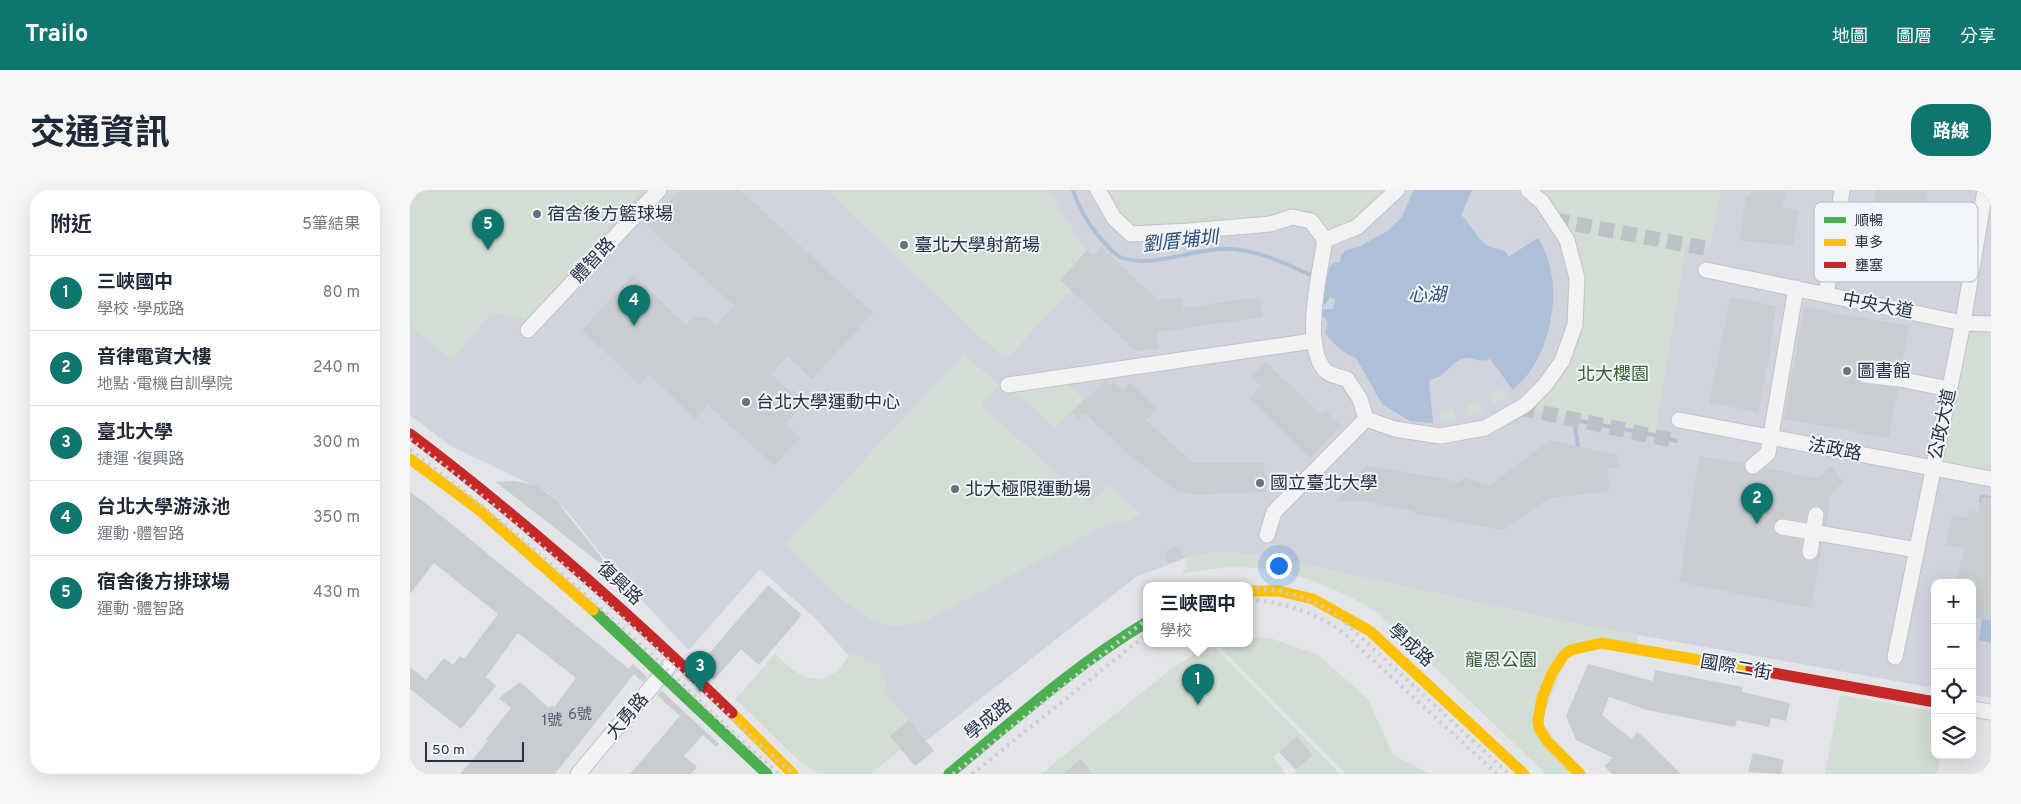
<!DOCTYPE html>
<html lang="zh-TW">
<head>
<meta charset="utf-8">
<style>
	body { margin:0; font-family:Overpass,"Noto Sans TC",sans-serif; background:#f6f6f7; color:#1f2937 }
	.controls { position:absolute; right:15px; bottom:15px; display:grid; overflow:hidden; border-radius:10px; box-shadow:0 5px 20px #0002 }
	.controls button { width:45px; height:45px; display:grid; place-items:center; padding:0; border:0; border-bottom:1px solid #e0e1e3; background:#fff; color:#1f2937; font:25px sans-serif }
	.scale { position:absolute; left:15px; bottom:12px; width:99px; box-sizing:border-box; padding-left:5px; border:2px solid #273145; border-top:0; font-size:14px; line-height:18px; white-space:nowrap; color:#273145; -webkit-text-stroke:4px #f1f4f8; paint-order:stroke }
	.you { position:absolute; left:868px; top:375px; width:18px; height:18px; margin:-12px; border:4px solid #fff; border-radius:50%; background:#1a73e8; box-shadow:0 0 0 8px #1a73e833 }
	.badge { display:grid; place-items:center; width:32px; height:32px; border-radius:50%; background:#0f766e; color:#fff; font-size:16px; font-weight:700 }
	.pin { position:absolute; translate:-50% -41px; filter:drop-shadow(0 1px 2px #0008) }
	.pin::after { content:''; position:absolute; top:26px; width:18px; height:15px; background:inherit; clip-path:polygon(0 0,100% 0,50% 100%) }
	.popup { position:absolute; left:733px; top:392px; width:110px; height:65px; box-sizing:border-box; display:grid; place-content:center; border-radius:10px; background:#fff; filter:drop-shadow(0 1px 4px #0005); font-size:16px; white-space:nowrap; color:#747a83 }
	.popup b { font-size:19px; color:#1f2937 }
	.popup::after { content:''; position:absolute; left:50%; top:100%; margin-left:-10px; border:10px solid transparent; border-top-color:#fff }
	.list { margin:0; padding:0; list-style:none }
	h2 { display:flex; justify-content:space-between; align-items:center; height:65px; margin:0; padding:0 20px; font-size:21px }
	h2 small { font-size:16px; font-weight:400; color:#747a83 }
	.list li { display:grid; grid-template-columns:32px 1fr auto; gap:15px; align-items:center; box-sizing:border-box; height:75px; padding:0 20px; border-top:1px solid #e0e1e3 }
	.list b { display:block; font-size:19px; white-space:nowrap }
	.list p { margin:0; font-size:16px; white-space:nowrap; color:#747a83 }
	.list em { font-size:16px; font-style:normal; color:#747a83 }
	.icon { flex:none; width:28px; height:28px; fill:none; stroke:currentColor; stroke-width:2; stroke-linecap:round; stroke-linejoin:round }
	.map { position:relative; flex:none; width:1581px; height:584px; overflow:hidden; border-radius:20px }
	header { display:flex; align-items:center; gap:30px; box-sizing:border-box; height:70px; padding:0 25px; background:#0f766e; color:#fff }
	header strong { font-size:24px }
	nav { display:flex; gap:28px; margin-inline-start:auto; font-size:18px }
	.intro { display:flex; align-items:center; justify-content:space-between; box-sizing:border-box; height:120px; padding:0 30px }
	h1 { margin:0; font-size:35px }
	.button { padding:12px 22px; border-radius:20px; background:#0f766e; color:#fff; font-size:18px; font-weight:700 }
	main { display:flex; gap:30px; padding:0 30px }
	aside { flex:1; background:#fff; border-radius:20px; box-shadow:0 5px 20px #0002 }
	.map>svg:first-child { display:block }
</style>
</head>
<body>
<header>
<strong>Trailo</strong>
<nav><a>地圖</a><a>圖層</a><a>分享</a></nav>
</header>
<div class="intro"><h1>交通資訊</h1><a class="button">路線</a></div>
<main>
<aside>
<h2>附近<small>5筆結果</small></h2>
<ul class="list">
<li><span class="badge">1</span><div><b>三峽國中</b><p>學校 · 學成路</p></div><em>80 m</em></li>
<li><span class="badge">2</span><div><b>音律電資大樓</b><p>地點 · 電機自訓學院</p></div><em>240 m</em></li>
<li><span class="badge">3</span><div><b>臺北大學</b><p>捷運 · 復興路</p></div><em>300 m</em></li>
<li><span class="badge">4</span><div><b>台北大學游泳池</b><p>運動 · 體智路</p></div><em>350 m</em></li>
<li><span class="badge">5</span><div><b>宿舍後方排球場</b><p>運動 · 體智路</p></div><em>430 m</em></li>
</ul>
</aside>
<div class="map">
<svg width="1581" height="584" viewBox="0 0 1581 584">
	<rect width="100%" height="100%" fill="#e3e5e9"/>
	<path fill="#d1d4dc" d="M0,0H1581V508L1562,505V393H1525V498L1166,434L851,365L805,362L776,368L726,387L516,551L499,531L480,546L491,559L460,584H409L384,566L326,509L365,464L383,481L393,487L412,490L428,481L439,466L407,430L350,379L279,460L212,390L157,321L138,303L39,255L0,225Z"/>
	<path fill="#d2ddd3" d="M0,0H232L117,130L102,126L81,123L43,170L0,136Z
		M416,0H638L673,56L683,66L691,57L661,101L595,170Z
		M688,0H987L915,50L901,31L721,44Z
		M1118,0H1311L1300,59L1276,55L1245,245L1110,218L1135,195L1165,135L1157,50Z
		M1553,133L1581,134V289L1523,277Z
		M554,164L589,195L571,215L681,314L699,295L730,323L721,330L696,335L517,430C505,433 491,438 479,436C445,430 400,378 375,354Z
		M650,188L674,209L645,238L598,195Z
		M1091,197L1097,205L1083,215L1078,206Z
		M1069,212L1073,221L1059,226L1056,216Z
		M1044,220L1046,230L1031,231V222Z
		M805,362L851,365L1166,434L1228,445L1225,459L1160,460L1129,537L1170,584H1136L967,422C903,384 844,366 770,385C776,380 778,376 776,368Z
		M839,447L860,448L908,465L958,509L983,565L1020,584H936L806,454H839Z
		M802,454L930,584H882L903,565L887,546L863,567L876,584H683L671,570L653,584H631L761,479Z
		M443,462L457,471L469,474L477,497L473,501L499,530L480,546L491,559L460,584H409L384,566L326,509L365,464C382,480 406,503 428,481C434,475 438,468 443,462Z
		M1430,505L1525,521V565H1531L1527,584H1415Z"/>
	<path fill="#aec0d7" d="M1004,0H1062L1051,25C1062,34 1065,48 1078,56C1086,60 1093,57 1099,66L1128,48C1153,87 1145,146 1119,183C1115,189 1108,194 1103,200L1080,169C1068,173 1067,168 1057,168C1044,169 1039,181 1030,186C1025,189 1023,188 1019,192L1023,233L1000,231L972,214L946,168C932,163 924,154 915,143C919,135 919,128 909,125L914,119H922L925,112L924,109L920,107L916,114L911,115L909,89L918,84C920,75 921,73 930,72L931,65L936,60L948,57L976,42L991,28Z
		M1572,429L1581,430V453L1569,450Z"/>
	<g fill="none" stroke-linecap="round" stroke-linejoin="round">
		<path stroke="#aec0d7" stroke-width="4" d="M663,0C669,19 678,34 691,49C696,54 703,64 710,67C743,80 785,57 819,59C850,60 878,75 905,87
			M1168,256L1164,230L1245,245L1266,251
			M1571,311L1572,307L1581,308"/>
	</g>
	<path fill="#c9ccd0" d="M270,0H330L463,123L402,189L377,166L361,184L394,214L375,234L390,248L364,276L298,215L286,229L239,185L230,195L172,140L223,85L276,135L283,127H297L306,135L324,116L237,36Z
		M1342,0H1376L1372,17L1389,21L1383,56L1329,50L1336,7H1341Z
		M1466,0H1518L1511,44L1472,38L1473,29L1463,27Z
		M691,57L748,110L772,107L773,118L849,107L853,127L747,142L749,159L726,161L650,90L677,60L683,66Z
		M1320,107L1366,116L1359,168L1348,222L1299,213Z
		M1394,117L1499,136L1491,180L1456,176L1451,177L1446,183L1447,189L1453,194L1488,198L1479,248L1374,229Z
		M856,172L911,225L916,221L931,236L900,268L840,208L851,196L841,187Z
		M695,190L700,195L703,191L713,200L720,193L747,218L736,230L783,273H854L856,302L785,305L767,301L719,265L675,223L669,229L662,222L674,209L676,211Z
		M1140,250L1207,265L1210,279L1198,277L1199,302L1139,308L1093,340L1006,324L1003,321L952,311H927L957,275L1049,292L1054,288L1080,295Z
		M1289,266L1334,274L1336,282L1340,285H1345L1355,278L1408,288L1421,276L1433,292L1421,304L1416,335H1414L1415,321L1407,316L1398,319L1395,331L1369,328L1363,335V341L1366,344L1392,350L1391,365L1398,371L1407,368L1411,353H1413L1401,418L1269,392Z
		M105,291L127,296L146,310L198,376L196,378L86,292Z
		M0,302L18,315L219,479L223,474L237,487L233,492L224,484L145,584H50L78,551L76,549L101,518L89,508L110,492L139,518L142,515L144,517L166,488L108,443L76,487L86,496L51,539L0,499V477L16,490L34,468L43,475L50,466L54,469L88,424L24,373L0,404Z
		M1572,307L1581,308V430L1562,427V393H1545L1554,358L1535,355L1542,326L1557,328L1559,321L1568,322Z
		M769,356L774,368L757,374L754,362Z
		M358,395L392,425L349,475L331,459L304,490L289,475Z
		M1178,474L1243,491L1245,480L1333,497L1332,502L1380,513L1376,531L1361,528L1359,537L1327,530L1325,537L1237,520L1199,507L1192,525L1221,549L1228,542L1271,584H1202L1194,576L1203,568L1166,550L1156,526Z
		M251,500L309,554L306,557L293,545L274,566L287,577L281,584H220L270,526L247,505Z
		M499,530L524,561L505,576L480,546Z
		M887,546L903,565L886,580L869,562Z
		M1343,563L1374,570L1371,584L1338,582Z
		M671,569L683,584H653Z"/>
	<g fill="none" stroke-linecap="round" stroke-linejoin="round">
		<path stroke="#bdc1c8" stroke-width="15" stroke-dasharray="15 8" stroke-linecap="butt" d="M1144,30L1300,59
			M1110,218L1266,251"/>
		<defs>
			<path id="street" d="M688,0L704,28L721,44L779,41L860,34L882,27L901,31L915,50
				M915,50C910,83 893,149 913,178C918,185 929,187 937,189L950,209L956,229L985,239L1030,246L1075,238L1115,215L1135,195L1152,171L1165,135L1167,88L1157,50L1132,12L1118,0
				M915,50L947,37L987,0
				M1296,80L1553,133L1581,134
				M1416,105L1432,0
				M118,140L249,0
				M1455,185L1489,189L1539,199
				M598,195L903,151
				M1269,230L1581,289
				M1343,276L1358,263L1386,98
				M1372,337L1507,360
				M857,345L864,322L956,229
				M1400,362L1406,325
				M1485,467L1553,133L1575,0
				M1562,519L1581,522
				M168,584L258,477"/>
		</defs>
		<use href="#street" stroke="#c1c3c7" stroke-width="17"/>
		<use href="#street" stroke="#f3f3f5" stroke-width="15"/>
		<path stroke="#4caf50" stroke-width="11" d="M183,420L357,584
			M539,584C603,531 665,475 737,432"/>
		<path stroke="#ffc107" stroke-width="11" d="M0,269L68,319L183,420
			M839,401H869L903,409L960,441L1114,584
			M322,523L383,584
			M1170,584L1137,551L1129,538L1128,530L1132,508L1142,483L1154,465L1161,460L1191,453L1341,479"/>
		<path stroke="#c62828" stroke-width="11" d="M0,244C114,330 220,424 322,523
			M1341,479L1525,512"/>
		<path stroke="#cbcdd1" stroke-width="4" stroke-dasharray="2.5 5" stroke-linecap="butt" d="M0,249C131,348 249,461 369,572L385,584
			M0,260C81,320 157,387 231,455C277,498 321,543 369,584
			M839,398C874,399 899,407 928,426L1099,584
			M839,409C873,413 902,421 930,440L1087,584
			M543,584L737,429
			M562,584L737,444"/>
	</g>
	<g fill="#69707e" stroke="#f1f4f8" stroke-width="2">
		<circle cx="127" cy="24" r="5"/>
		<circle cx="494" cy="55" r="5"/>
		<circle cx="1437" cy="181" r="5"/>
		<circle cx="336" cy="212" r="5"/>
		<circle cx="850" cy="293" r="5"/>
		<circle cx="545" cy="299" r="5"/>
	</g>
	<g text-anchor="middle" stroke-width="4" stroke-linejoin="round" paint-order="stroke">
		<g font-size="15" fill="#515969">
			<text x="170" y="529">6號</text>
			<text x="142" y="535">1號</text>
		</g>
		<g font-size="18" fill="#273145" stroke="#f1f4f8" text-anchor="start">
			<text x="137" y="30">宿舍後方籃球場</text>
			<text x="504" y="61">臺北大學射箭場</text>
			<text x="1447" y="187">圖書館</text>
			<text x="346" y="218">台北大學運動中心</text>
			<text x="860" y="299">國立臺北大學</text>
			<text x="555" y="305">北大極限運動場</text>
		</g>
		<g font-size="18" fill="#273145" stroke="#f1f4f8">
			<text transform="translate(183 70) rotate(-47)" y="6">體智路</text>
			<text transform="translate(1468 115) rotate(11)" y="6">中央大道</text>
			<text transform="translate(1532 234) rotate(-78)" y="6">公政大道</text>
			<text transform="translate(1425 259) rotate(11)" y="6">法政路</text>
			<text transform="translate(210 393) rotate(43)" y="6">復興路</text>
			<text transform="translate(1001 455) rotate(42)" y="6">學成路</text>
			<text transform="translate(1326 477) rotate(10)" y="6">國際二街</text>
			<text transform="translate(217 526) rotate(-50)" y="6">大勇路</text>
			<text transform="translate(578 529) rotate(-39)" y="6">學成路</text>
		</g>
		<g font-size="18" fill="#396233" stroke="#f1f4f8">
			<text x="1203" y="190">北大櫻園</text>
			<text x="1091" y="476">龍恩公園</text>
		</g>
		<g font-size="19" font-style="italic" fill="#2c4d7e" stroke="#f1f4f8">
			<text transform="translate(770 50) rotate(-6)" y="7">劉厝埔圳</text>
			<text x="1017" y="111">心湖</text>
		</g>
	</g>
	<rect x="1404" y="12" width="164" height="80" rx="8" fill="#f1f4f8" stroke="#b4bac2" stroke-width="1"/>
	<rect x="1414" y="27" width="22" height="6" fill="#4caf50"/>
	<rect x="1414" y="49" width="22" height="7" fill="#ffc107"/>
	<rect x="1414" y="72" width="22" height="6" fill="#c62828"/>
	<g font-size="14" fill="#273145">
		<text x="1445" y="35">順暢</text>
		<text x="1445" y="57">車多</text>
		<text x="1445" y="80">壅塞</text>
	</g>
</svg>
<div class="controls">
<button>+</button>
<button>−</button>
<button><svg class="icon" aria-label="locate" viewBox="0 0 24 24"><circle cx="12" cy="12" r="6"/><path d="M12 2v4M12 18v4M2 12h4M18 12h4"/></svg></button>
<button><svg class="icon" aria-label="layers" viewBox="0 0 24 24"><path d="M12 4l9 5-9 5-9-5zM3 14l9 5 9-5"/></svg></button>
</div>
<div class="scale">50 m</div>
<div class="you"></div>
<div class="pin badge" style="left:788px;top:515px">1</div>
<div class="popup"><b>三峽國中</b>學校</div>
<div class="pin badge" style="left:1347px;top:334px">2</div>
<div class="pin badge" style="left:290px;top:502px">3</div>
<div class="pin badge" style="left:224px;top:136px">4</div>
<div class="pin badge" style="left:78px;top:60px">5</div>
</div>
</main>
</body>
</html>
